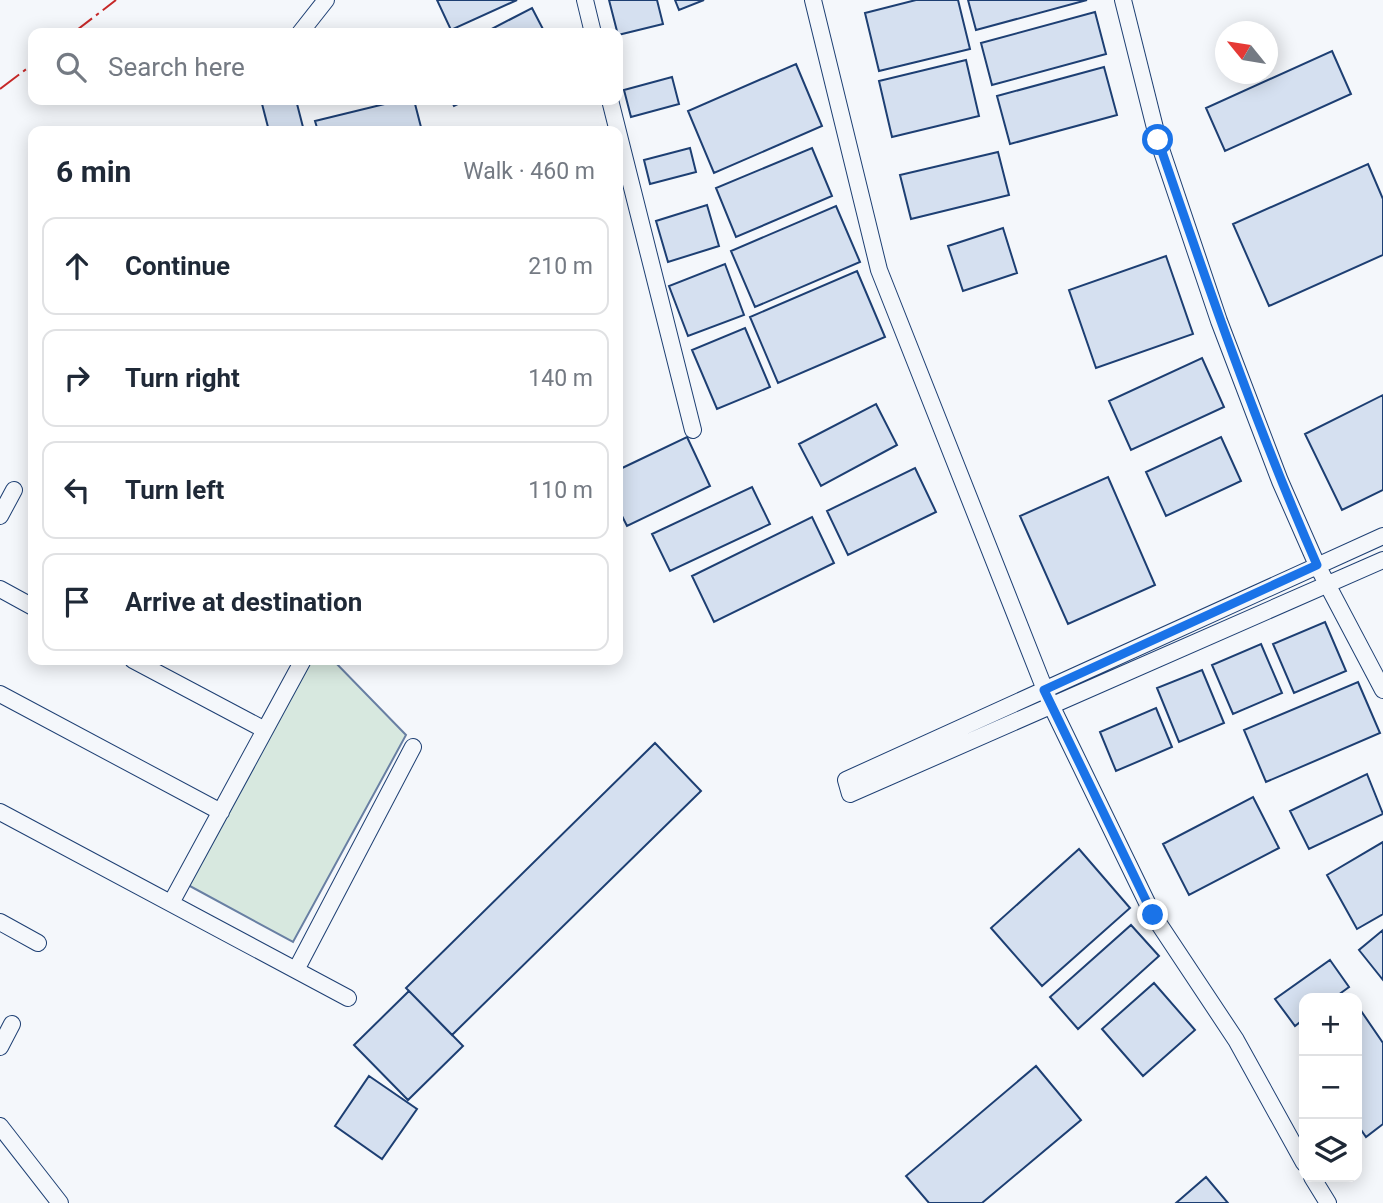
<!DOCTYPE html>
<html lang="en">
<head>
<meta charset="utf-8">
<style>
	body { margin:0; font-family:Roboto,sans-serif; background:#f6f6f7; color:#1f2937 }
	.controls { position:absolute; right:21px; bottom:21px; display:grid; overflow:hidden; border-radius:14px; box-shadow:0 4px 18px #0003 }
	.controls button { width:63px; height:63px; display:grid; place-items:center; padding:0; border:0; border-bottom:2px solid #e0e1e3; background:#fff; color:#1f2937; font:35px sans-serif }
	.compass { position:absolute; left:1215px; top:21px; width:63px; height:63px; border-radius:50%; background:#fff; box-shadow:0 4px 18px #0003; rotate:300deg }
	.stop { position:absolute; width:21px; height:21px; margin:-16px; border:5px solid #1a73e8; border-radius:50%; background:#fff }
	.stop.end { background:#1a73e8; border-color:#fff; box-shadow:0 2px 7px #0008 }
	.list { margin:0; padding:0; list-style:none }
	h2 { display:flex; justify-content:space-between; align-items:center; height:91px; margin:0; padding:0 28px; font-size:30px }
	h2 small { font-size:23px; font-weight:400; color:#747a83 }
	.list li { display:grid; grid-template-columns:46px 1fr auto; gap:21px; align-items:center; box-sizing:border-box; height:98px; margin:0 14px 14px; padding:0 14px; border:2px solid #e0e1e3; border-radius:14px }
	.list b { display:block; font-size:26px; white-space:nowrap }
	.list em { font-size:23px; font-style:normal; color:#747a83 }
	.icon { flex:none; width:38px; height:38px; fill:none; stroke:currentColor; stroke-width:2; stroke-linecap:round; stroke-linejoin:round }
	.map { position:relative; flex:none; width:1383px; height:1203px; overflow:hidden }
	.search { position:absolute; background:#fff; box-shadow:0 4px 18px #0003; left:28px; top:28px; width:595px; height:77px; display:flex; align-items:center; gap:18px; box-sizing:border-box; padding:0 24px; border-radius:14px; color:#747a83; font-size:26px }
	.panel { position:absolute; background:#fff; box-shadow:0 4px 18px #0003; left:28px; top:126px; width:595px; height:539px; border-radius:14px }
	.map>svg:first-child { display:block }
</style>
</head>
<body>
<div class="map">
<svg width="1383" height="1203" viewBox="0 0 1383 1203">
	<rect width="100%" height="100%" fill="#f4f7fb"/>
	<path fill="#d7e8df" stroke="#687fa3" stroke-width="2" d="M309,660H333L406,735L293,942L188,885Z"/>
	<path fill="#d5e0f0" stroke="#1d3f73" stroke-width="2" d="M437,0H517L451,30Z
		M609,0H657L663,24L618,35Z
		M675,0H704L679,10Z
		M916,0H958L970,49L879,71L865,13Z
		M968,0H1087L976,30Z
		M532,8L545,33H484Z
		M1095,12L1106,54L992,85L981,43Z
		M1332,51L1351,94L1225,151L1206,108Z
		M966,60L979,116L892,137L879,81Z
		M796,64L822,126L714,173L688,111Z
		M1104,67L1117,115L1010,144L997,96Z
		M672,77L679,104L631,117L624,90Z
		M261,100H296L304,131H269Z
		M401,100H414L422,131H318L315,121Z
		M451,100H466L454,106Z
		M690,148L696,172L650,184L644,160Z
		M812,148L832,196L736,237L716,188Z
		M998,152L1009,195L911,219L900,175Z
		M1368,164L1383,199V255L1269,306L1233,224Z
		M707,205L719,246L668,262L656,221Z
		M836,206L860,262L755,307L731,251Z
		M1003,228L1017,273L963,291L948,246Z
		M1166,256L1193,334L1096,368L1069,290Z
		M725,264L744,315L688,336L669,286Z
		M857,271L885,337L778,383L750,317Z
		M745,328L770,387L717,409L692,350Z
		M1202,358L1224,407L1131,450L1109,401Z
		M1383,395V490L1342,510L1305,434Z
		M876,404L897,445L821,486L799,444Z
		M687,437L710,486L627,526L618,508V470Z
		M1221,437L1241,481L1166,516L1146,472Z
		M915,468L936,512L848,555L827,511Z
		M1108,477L1155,585L1068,624L1020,516Z
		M752,487L770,524L670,571L652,534Z
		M812,517L834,563L714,622L692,576Z
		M1325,622L1346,671L1294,693L1273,644Z
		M1261,644L1282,693L1233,714L1212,665Z
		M1202,670L1224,723L1179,742L1157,688Z
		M1358,682L1380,733L1266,782L1244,730Z
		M1156,708L1172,747L1116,771L1100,732Z
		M655,743L701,791L452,1035L406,988Z
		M1367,774L1383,814L1309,849L1290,811Z
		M1253,797L1279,848L1189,895L1163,844Z
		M1383,842V914L1357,929L1327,875Z
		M1079,849L1130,908L1042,986L991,928Z
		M1131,925L1159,956L1078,1029L1050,997Z
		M1383,930V980L1359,950Z
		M1330,960L1349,987L1334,998H1304V1019L1295,1026L1275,999Z
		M1154,983L1195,1030L1143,1076L1102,1029Z
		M409,991L463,1046L408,1100L354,1045Z
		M1357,1005L1383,1043V1124L1366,1137L1357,1124Z
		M1036,1066L1081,1120L982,1203H929L906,1176Z
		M369,1076L417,1109L382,1159L335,1126Z
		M1206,1177L1228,1203H1176Z"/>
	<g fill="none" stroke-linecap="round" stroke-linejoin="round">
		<defs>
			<path id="minor" d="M585,0L593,33
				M813,0L879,270L1051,705L1153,915L1236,1040L1304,1163
				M1123,0L1158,140L1219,321L1280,481L1317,565L1383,690
				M300,33L326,0
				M610,100L693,430
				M0,516L14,490
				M1383,536L846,780L850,794L1383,560
				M0,589L33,607
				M133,660L265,730
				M0,694L221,812
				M0,812L348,998
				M171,903L303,660
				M0,922L38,943
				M296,970L413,747
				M0,1047L12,1024
				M0,1126L60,1203
				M1312,1177L1328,1203"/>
		</defs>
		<use href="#minor" stroke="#1d3f73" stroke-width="18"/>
		<use href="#minor" stroke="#f4f7fb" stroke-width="16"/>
		<path stroke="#c62828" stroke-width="2" stroke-dasharray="24 5 3.5 5" stroke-linecap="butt" d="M73,33L116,0
			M0,89L33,64"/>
	</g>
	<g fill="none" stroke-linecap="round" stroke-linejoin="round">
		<path stroke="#1a73e8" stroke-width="9" d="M1153,915L1044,690L1317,565C1256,426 1207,284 1158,140"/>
	</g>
</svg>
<div class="controls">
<button>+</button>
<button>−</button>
<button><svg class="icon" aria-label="layers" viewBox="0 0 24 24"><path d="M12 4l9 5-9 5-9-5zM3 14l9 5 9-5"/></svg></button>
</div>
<svg class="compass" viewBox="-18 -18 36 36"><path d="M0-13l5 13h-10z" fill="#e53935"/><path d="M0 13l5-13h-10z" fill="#747a83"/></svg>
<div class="stop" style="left:1158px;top:140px"></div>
<div class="stop end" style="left:1153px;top:915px"></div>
<div class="search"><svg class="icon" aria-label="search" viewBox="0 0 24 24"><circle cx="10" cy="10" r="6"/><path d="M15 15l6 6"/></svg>Search here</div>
<section class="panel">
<h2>6 min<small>Walk · 460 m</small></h2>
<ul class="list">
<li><svg class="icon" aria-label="ahead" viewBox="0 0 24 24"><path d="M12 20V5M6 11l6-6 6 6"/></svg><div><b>Continue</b></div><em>210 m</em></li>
<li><svg class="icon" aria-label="right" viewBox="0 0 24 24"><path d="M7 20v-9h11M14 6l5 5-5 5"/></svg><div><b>Turn right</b></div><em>140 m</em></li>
<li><svg class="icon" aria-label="left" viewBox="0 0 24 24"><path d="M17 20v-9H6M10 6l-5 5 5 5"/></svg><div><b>Turn left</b></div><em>110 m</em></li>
<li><svg class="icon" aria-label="arrive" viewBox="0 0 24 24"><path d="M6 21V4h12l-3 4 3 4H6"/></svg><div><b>Arrive at destination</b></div></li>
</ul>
</section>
</div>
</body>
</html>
